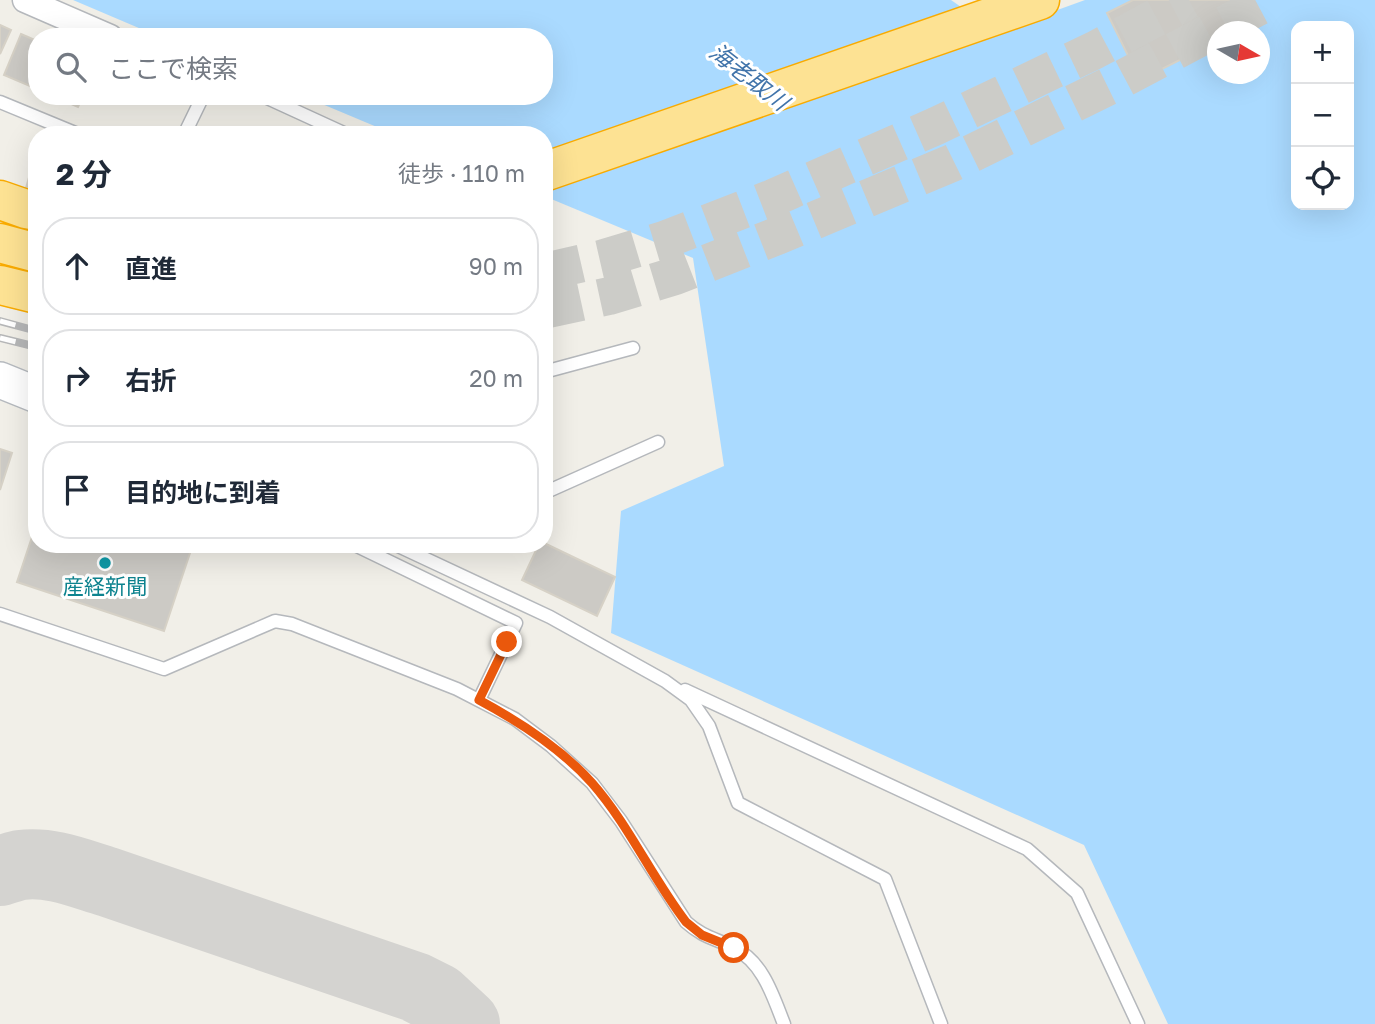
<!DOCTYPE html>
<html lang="ja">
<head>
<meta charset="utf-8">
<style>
	body { margin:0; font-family:"Golos Text","Noto Sans JP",sans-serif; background:#f2f2f3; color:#1f2937 }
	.controls { position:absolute; right:21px; top:21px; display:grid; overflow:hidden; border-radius:14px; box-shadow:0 7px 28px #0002 }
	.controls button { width:63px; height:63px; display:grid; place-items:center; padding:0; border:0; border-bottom:2px solid #e0e1e3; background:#fff; color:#1f2937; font:35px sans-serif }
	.compass { position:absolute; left:1207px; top:21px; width:63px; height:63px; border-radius:50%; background:#fff; box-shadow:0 7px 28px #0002; rotate:99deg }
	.stop { position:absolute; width:21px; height:21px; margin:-16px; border:5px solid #ea580c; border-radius:50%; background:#fff }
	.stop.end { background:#ea580c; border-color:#fff; box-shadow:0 2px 7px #0008 }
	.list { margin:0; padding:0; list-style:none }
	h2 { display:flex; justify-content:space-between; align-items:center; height:91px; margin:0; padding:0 28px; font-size:30px }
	h2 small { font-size:23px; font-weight:400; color:#747a83 }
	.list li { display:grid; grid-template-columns:46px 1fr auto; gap:21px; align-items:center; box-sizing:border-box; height:98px; margin:0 14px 14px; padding:0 14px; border:2px solid #e0e1e3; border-radius:28px }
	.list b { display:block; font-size:26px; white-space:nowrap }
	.list em { font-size:23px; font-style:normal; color:#747a83 }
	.icon { flex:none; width:38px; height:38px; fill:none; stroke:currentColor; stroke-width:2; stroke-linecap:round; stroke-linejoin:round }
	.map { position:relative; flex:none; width:1375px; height:1024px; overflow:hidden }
	.search { position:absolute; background:#fff; box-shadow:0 7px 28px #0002; left:28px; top:28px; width:525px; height:77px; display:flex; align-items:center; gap:18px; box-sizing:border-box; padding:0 24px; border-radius:28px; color:#747a83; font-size:26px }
	.panel { position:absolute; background:#fff; box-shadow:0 7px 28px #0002; left:28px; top:126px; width:525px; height:427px; border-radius:28px }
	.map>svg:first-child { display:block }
</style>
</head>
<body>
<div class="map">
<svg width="1375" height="1024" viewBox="0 0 1375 1024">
	<rect width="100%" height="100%" fill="#f1efe8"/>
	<path fill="#aadaff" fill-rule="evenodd" d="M73,0H951L997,32L1085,0H1375V1024H1168L1084,845L611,633L621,511L724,466L693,258L544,196V135H396L303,96H544V37H160ZM1296,26H1349V205H1296ZM1218,32H1260V74H1218Z"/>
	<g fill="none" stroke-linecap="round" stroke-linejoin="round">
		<path stroke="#d4d3d0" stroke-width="70" d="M0,871C7,869 14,866 21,865C51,861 81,874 108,882L415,987L437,998L465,1024"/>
	</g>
	<path fill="#cccac5" stroke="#d6d1c6" stroke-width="2" d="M1133,0H1229L1243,29L1237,32H1218V41L1140,80L1107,13Z
		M0,25L11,30L0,54Z
		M21,34L37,41V89L4,75Z
		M53,96H83L78,107Z
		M37,149V190L26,188Z
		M544,266L555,324L544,326Z
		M0,449L12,453L0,490Z
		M37,522V544H193L164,631L17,582Z
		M544,543L615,577L597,616L522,580L539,544Z"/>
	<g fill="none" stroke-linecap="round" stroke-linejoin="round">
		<path stroke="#ccccc8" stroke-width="38" stroke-dasharray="38 19" stroke-linecap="butt" d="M544,272L601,259L664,240L773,198L936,126L1095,50L1189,0
			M544,310L609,296L675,276L777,236L952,163L1109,86L1271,0"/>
		<defs>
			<path id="lane" d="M263,96L348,135
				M0,102L80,135
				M184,135L203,96
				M544,372L633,348
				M544,493L658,442
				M353,544L516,623L479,700
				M394,544L550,617L665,681L691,700L709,726L738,803L885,879L941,1024
				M0,614L164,669L275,621L292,624L457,689L515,719L551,746L592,783L621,821L686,922C704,938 715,938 734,948C763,962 773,996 784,1024
				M685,690L1027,849L1077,893L1138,1024"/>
			<path id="street" d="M25,0L110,37"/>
			<path id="secondary" d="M0,380L37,395"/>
			<path id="highway" d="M544,172L1040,0
				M0,200L26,209L37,211
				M0,243L37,253
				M0,285L37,294"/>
		</defs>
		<use href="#lane" stroke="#b5b8bc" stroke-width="15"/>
		<use href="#street" stroke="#b5b8bc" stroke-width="27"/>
		<use href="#secondary" stroke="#b6babf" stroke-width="38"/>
		<use href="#highway" stroke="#f9ab00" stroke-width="41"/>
		<use href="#lane" stroke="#fff" stroke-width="12"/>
		<use href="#street" stroke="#fff" stroke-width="24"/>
		<use href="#secondary" stroke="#fff" stroke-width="35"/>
		<use href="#highway" stroke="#fde293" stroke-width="38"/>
		<defs>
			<path id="rail" d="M0,321L37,331
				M0,338L37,347"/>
		</defs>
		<use href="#rail" stroke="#b6b7b8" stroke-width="8"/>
		<use href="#rail" stroke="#fff" stroke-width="5" stroke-dasharray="16" stroke-linecap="butt"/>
	</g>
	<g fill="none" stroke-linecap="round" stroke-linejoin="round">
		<path stroke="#ea580c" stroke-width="9" d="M507,642L479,700C520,722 561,748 592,783C629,825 652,878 686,922L702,935L734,948"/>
	</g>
	<circle fill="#0f9aa8" stroke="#fff" stroke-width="2.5" cx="105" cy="563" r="7"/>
	<g text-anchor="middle" stroke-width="6" stroke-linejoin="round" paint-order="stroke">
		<g font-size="21" fill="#0d838f" stroke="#fff">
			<text x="105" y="594">産経新聞</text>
		</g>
		<g font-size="23" font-style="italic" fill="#4174aa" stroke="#fff">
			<text transform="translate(749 77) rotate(38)" y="8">海老取川</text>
		</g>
	</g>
</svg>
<div class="controls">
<button>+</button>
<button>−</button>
<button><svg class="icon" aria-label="locate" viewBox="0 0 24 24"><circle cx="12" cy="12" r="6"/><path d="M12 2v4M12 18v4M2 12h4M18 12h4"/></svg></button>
</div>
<svg class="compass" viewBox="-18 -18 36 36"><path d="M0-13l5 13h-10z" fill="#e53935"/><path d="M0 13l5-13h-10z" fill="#747a83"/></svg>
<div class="stop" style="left:734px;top:948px"></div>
<div class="stop end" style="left:507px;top:642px"></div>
<div class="search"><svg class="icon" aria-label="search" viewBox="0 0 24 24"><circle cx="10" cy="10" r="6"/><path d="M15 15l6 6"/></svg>ここで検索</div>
<section class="panel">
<h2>2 分<small>徒歩 · 110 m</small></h2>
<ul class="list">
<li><svg class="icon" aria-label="ahead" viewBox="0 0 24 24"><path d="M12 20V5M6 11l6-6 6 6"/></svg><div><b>直進</b></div><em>90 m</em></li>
<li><svg class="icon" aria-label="right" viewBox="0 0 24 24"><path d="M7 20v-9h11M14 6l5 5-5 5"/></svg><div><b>右折</b></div><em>20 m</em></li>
<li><svg class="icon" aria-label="arrive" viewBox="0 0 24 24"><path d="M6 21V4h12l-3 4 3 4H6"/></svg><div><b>目的地に到着</b></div></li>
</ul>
</section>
</div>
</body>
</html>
